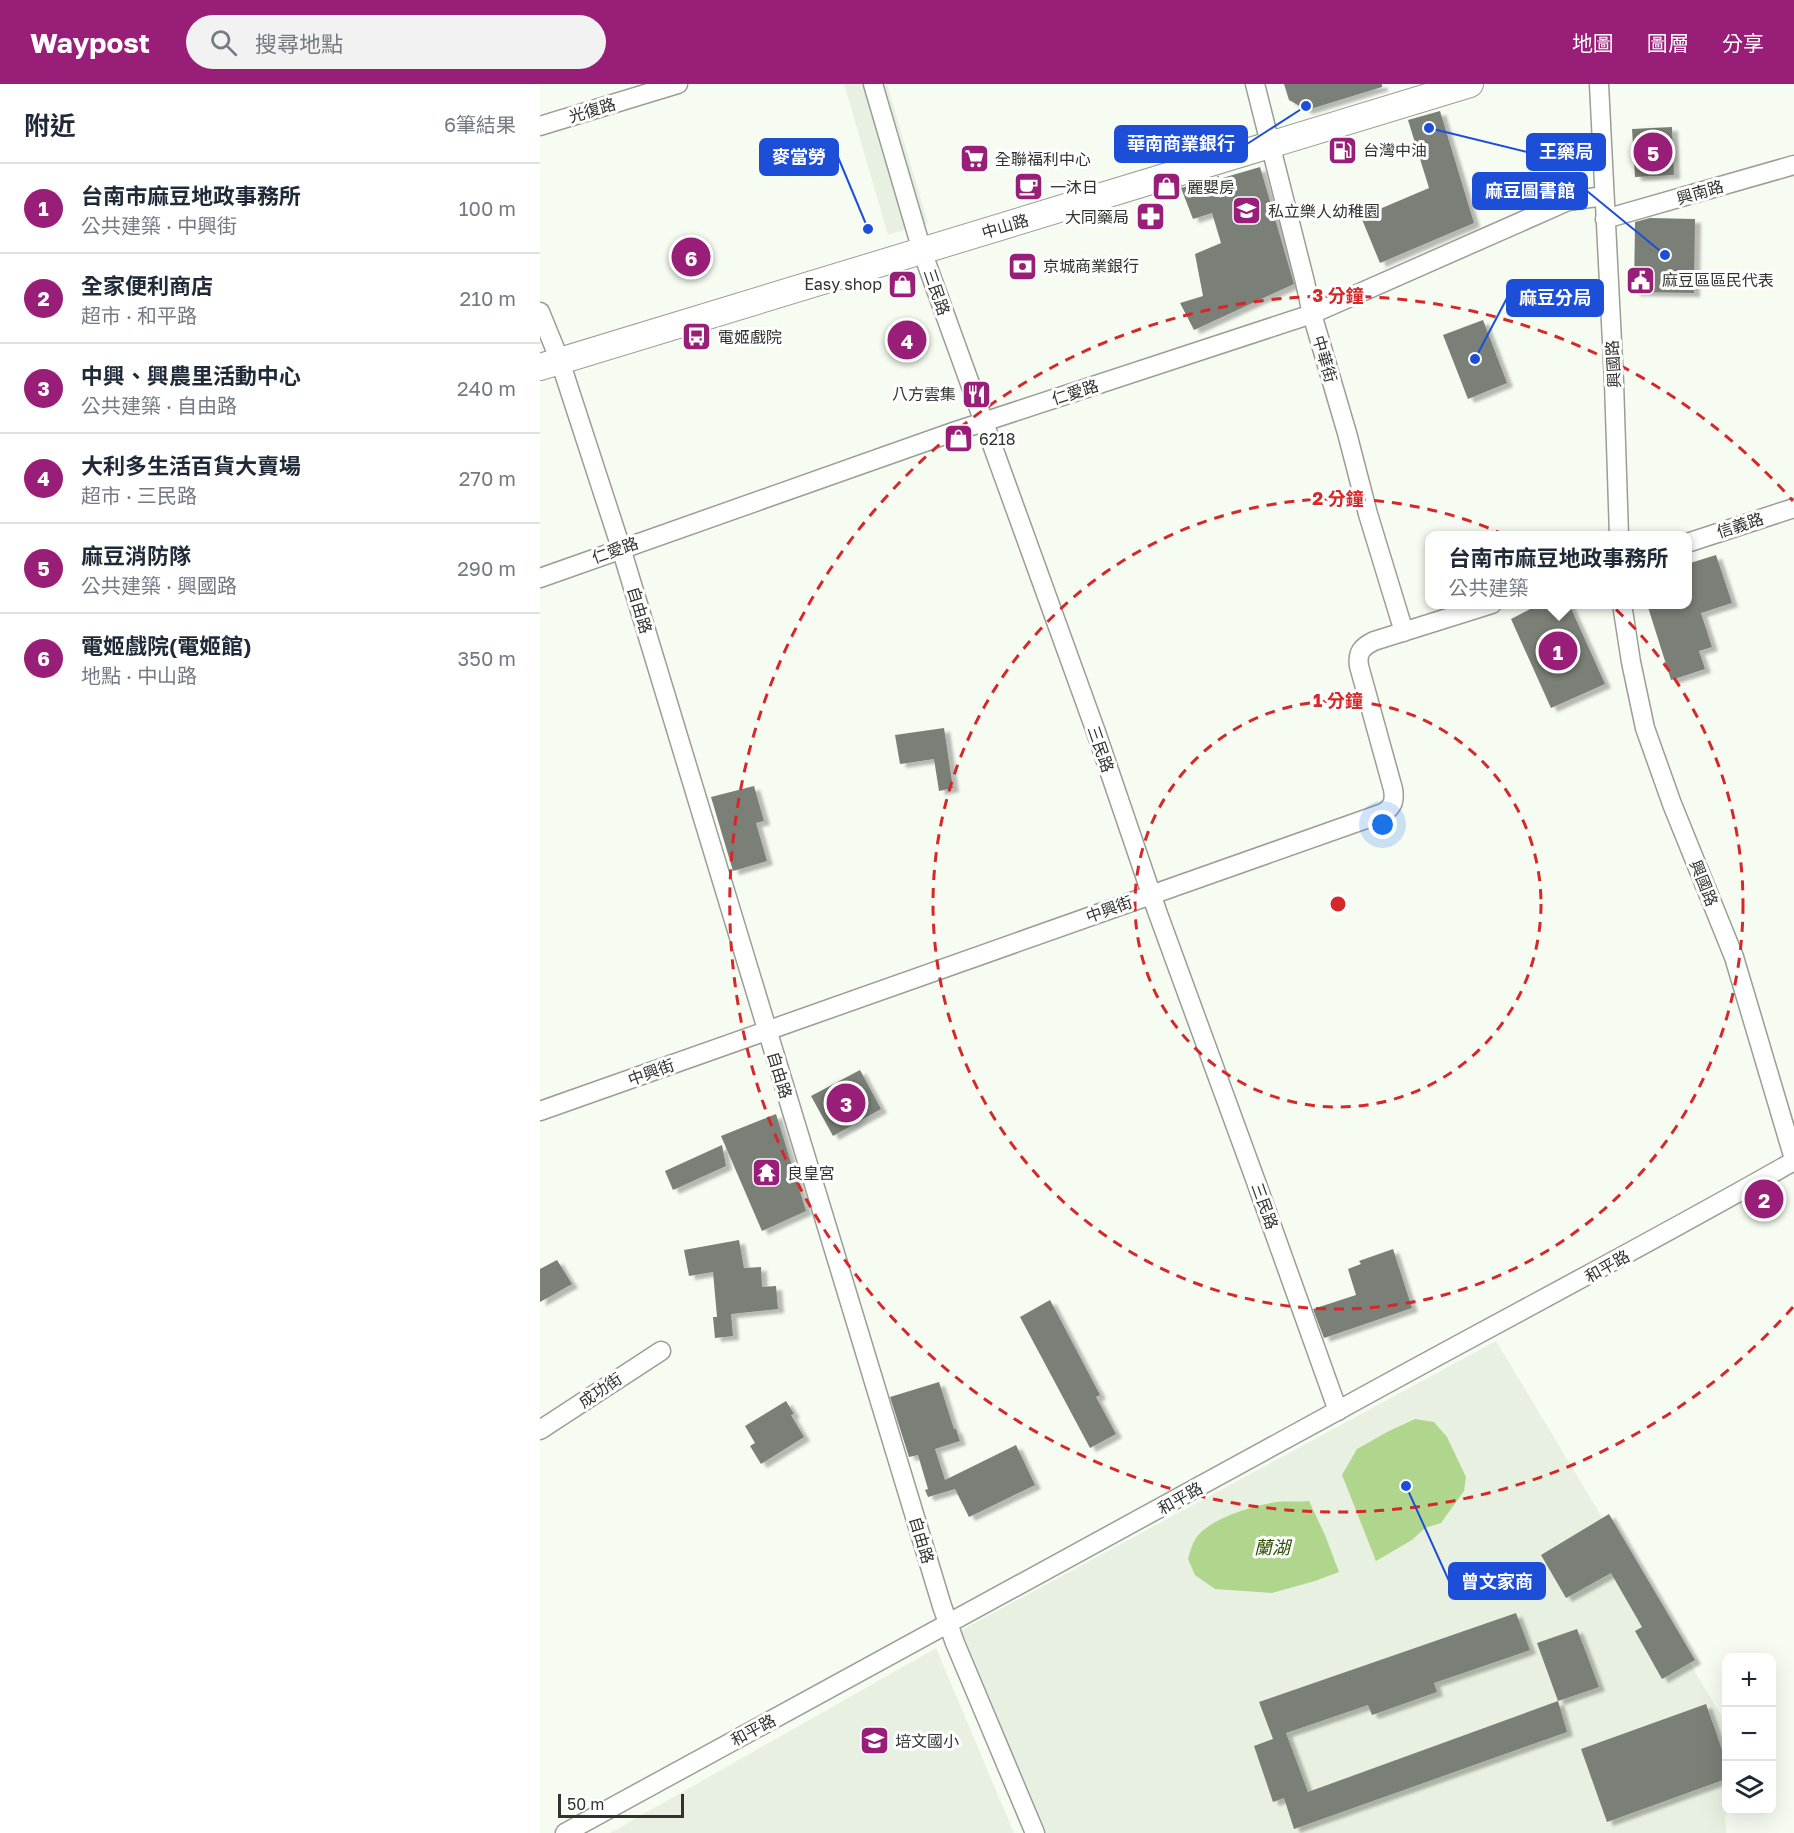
<!DOCTYPE html>
<html lang="zh-TW">
<head>
<meta charset="utf-8">
<style>
	body { margin:0; font-family:"Golos Text","Noto Sans TC",sans-serif; background:#f2f2f3; color:#1f2937 }
	.controls { position:absolute; right:18px; bottom:18px; display:grid; overflow:hidden; border-radius:12px; box-shadow:0 6px 24px #0002 }
	.controls button { width:54px; height:54px; display:grid; place-items:center; padding:0; border:0; border-bottom:2px solid #e0e1e3; background:#fff; color:#1f2937; font:30px sans-serif }
	.scale { position:absolute; left:18px; bottom:15px; width:126px; box-sizing:border-box; padding-left:6px; border:3px solid #313330; border-top:0; font-size:16px; line-height:21px; white-space:nowrap; color:#313330; -webkit-text-stroke:4px #fff; paint-order:stroke }
	.you { position:absolute; left:843px; top:741px; width:21px; height:21px; margin:-15px; border:4px solid #fff; border-radius:50%; background:#1a73e8; box-shadow:0 0 0 9px #1a73e833 }
	.badge { display:grid; place-items:center; width:39px; height:39px; border-radius:50%; background:#981e78; color:#fff; font-size:20px; font-weight:700 }
	.pin { position:absolute; translate:-50% -50%; border:3px solid #fff; box-shadow:0 2px 6px #0006 }
	.popup { position:absolute; left:885px; top:447px; width:267px; height:78px; box-sizing:border-box; display:grid; place-content:center; border-radius:12px; background:#fff; filter:drop-shadow(0 2px 4px #0005); font-size:20px; white-space:nowrap; color:#747a83 }
	.popup b { font-size:22px; color:#1f2937 }
	.popup::after { content:''; position:absolute; left:50%; top:100%; margin-left:-12px; border:12px solid transparent; border-top-color:#fff }
	.list { margin:0; padding:0; list-style:none }
	h2 { display:flex; justify-content:space-between; align-items:center; height:78px; margin:0; padding:0 24px; font-size:26px }
	h2 small { font-size:20px; font-weight:400; color:#747a83 }
	.list li { display:grid; grid-template-columns:39px 1fr auto; gap:18px; align-items:center; box-sizing:border-box; height:90px; padding:0 24px; border-top:2px solid #e0e1e3 }
	.list b { display:block; font-size:22px; white-space:nowrap }
	.list p { margin:0; font-size:20px; white-space:nowrap; color:#747a83 }
	.list em { font-size:20px; font-style:normal; color:#747a83 }
	.icon { flex:none; width:33px; height:33px; fill:none; stroke:currentColor; stroke-width:2; stroke-linecap:round; stroke-linejoin:round }
	.map { position:relative; flex:none; width:1254px; height:1749px; overflow:hidden }
	header { display:flex; align-items:center; gap:36px; box-sizing:border-box; height:84px; padding:0 30px; background:#981e78; color:#fff }
	header strong { font-size:28px }
	nav { display:flex; gap:33px; margin-inline-start:auto; font-size:21px }
	.search { width:420px; height:54px; background:#f2f2f3; display:flex; align-items:center; gap:15px; box-sizing:border-box; padding:0 21px; border-radius:33px; color:#747a83; font-size:22px }
	main { display:flex }
	aside { flex:1; background:#fff }
	.map>svg:first-child { display:block }
</style>
</head>
<body>
<header>
<strong>Waypost</strong>
<div class="search"><svg class="icon" aria-label="search" viewBox="0 0 24 24"><circle cx="10" cy="10" r="6"/><path d="M15 15l6 6"/></svg>搜尋地點</div>
<nav><a>地圖</a><a>圖層</a><a>分享</a></nav>
</header>
<main>
<aside>
<h2>附近<small>6筆結果</small></h2>
<ul class="list">
<li><span class="badge">1</span><div><b>台南市麻豆地政事務所</b><p>公共建築 · 中興街</p></div><em>100 m</em></li>
<li><span class="badge">2</span><div><b>全家便利商店</b><p>超市 · 和平路</p></div><em>210 m</em></li>
<li><span class="badge">3</span><div><b>中興、興農里活動中心</b><p>公共建築 · 自由路</p></div><em>240 m</em></li>
<li><span class="badge">4</span><div><b>大利多生活百貨大賣場</b><p>超市 · 三民路</p></div><em>270 m</em></li>
<li><span class="badge">5</span><div><b>麻豆消防隊</b><p>公共建築 · 興國路</p></div><em>290 m</em></li>
<li><span class="badge">6</span><div><b>電姬戲院(電姬館)</b><p>地點 · 中山路</p></div><em>350 m</em></li>
</ul>
</aside>
<div class="map">
<svg width="1254" height="1749" viewBox="0 0 1254 1749">
	<defs>
		<filter id="shadow"><feDropShadow dx="6" dy="4" stdDeviation="1.5" flood-color="#0004"/></filter>
	</defs>
	<rect width="100%" height="100%" fill="#f7fcf3"/>
	<path fill="#e8f1e1" d="M304,0H347L388,139L348,151Z
		M956,1257L1181,1631L1186,1645V1726L1201,1727L1185,1731L1186,1749H504L420,1547Z
		M396,1564L474,1749H70Z"/>
	<path fill="#b0d68e" d="M875,1335L894,1338L907,1353L926,1393L924,1407L901,1439L885,1444L872,1456L836,1477L802,1391L817,1365L849,1347Z
		M769,1417L785,1451L799,1488L775,1497L732,1509L675,1505L655,1491L648,1475C650,1468 652,1460 656,1454C670,1434 713,1422 736,1418C746,1417 758,1418 769,1417Z"/>
	<path fill="#7a7f77" filter="url(#shadow)" d="M744,0H842V3L767,26L749,16Z
		M900,27L934,139L840,179L821,133L889,104L868,36Z
		M1132,43L1134,91L1095,93L1092,45Z
		M720,83L754,200L654,246L640,219L663,212L655,170L681,159L672,129L653,135L641,104L679,92V95Z
		M1110,134L1155,135L1154,209L1094,208L1095,138Z
		M943,236L967,299L928,315L903,251Z
		M1176,471L1192,519L1161,529L1172,563L1159,567L1165,585L1131,596L1107,520H1147V480Z
		M1000,520H1029L1065,600L1011,624L971,535Z
		M404,644L413,704L399,707L394,675L360,680L355,651Z
		M214,702L224,737L216,739L227,777L193,787L171,713Z
		M320,986L341,1025L293,1052L271,1012Z
		M236,1030L266,1127L222,1147L181,1052Z
		M182,1061L186,1082L133,1106L125,1087Z
		M199,1156L204,1184L221,1183L222,1203L236,1202L238,1225L191,1230L193,1252L175,1254L173,1233H177L173,1188L149,1192L144,1166Z
		M853,1165L872,1224L784,1254L773,1225L816,1211L808,1185L821,1180L819,1177Z
		M17,1176L32,1200L0,1218V1185Z
		M510,1216L560,1311L556,1313L576,1350L550,1364L480,1233Z
		M399,1298L414,1345H416L420,1357L395,1365L405,1396L476,1361L495,1401L429,1433L415,1405L388,1413L385,1406L388,1405L378,1371L369,1373L350,1313Z
		M246,1317L254,1330L251,1331L264,1353L221,1380L210,1362L215,1359L205,1342Z
		M1069,1430L1155,1576L1122,1595L1095,1547L1102,1543L1071,1489L1026,1514L1001,1471Z
		M976,1529L990,1566L894,1599L897,1608L832,1631L828,1621L746,1649L768,1708L1018,1617L1027,1648L754,1745L744,1714L733,1718L714,1662L733,1655L719,1618Z
		M1037,1545L1059,1603L1018,1617L997,1559Z
		M1166,1620L1186,1677V1695L1067,1738L1041,1665Z"/>
	<g fill="none" stroke-linecap="round" stroke-linejoin="round">
		<defs>
			<path id="minor" d="M333,0L382,167L556,648L617,827L715,1095L798,1327
				M715,0L765,198L772,230L807,349L828,430L864,548
				M1059,0L1074,298L1079,452
				M0,42L138,0
				M1065,135L1254,81
				M0,228L20,277L81,464L402,1522L415,1559L495,1749
				M1147,459L1254,424
				M0,494L416,347L772,230L1028,117L1064,112
				M1082,520L1091,578L1105,644L1132,720L1194,873L1254,1075
				M0,1027L843,729C853,723 855,717 853,705L819,582C817,568 822,563 834,557L952,520
				M0,1346L121,1267
				M25,1749C282,1608 540,1469 797,1327C949,1243 1103,1163 1254,1077"/>
			<path id="secondary" d="M0,283L930,0"/>
		</defs>
		<use href="#minor" stroke="#999e96" stroke-width="21"/>
		<use href="#secondary" stroke="#999e96" stroke-width="28"/>
		<use href="#minor" stroke="#fff" stroke-width="18"/>
		<use href="#secondary" stroke="#fff" stroke-width="26"/>
	</g>
	<g fill="none" stroke="#d62828" stroke-width="3" stroke-dasharray="10 8">
		<circle cx="798" cy="820" r="203"/>
		<circle cx="798" cy="820" r="405"/>
		<path d="M1253 1223A608 608 0 1 1 1253 417"/>
	</g>
	<defs>
		<symbol id="fuel-square" viewBox="-11 -11 22 22"><rect x="-9" y="-9" width="18" height="18" rx="4" fill="#981e78" stroke="#fff"/><path d="M-5.5-6h7V0h2V4h1.3V-2.5L3-4.5l.8-.8L6-3V5H2.5V1h-1V6h-7ZM-4.2-4.7v3.2H.2V-4.7Z" fill="#fff"/></symbol>
		<symbol id="supermarket-square" viewBox="-11 -11 22 22"><rect x="-9" y="-9" width="18" height="18" rx="4" fill="#981e78" stroke="#fff"/><path d="M-6-5.5h2.5l.6 2H6L4.5 2H-2.5L-4.4-4H-6ZM-1.5 3.2a1.3 1.3 0 1 0 .1 0ZM3 3.2a1.3 1.3 0 1 0 .1 0Z" fill="#fff"/></symbol>
		<symbol id="cafe-square" viewBox="-11 -11 22 22"><rect x="-9" y="-9" width="18" height="18" rx="4" fill="#981e78" stroke="#fff"/><path d="M-5.5-4.5H6V0H3Q3 3.5 0 3.5H-2.5Q-5.5 3.5-5.5 0ZM3-3.2v2h1.7v-2ZM-6 4.5H4V6H-6Z" fill="#fff"/></symbol>
		<symbol id="shop-square" viewBox="-11 -11 22 22"><rect x="-9" y="-9" width="18" height="18" rx="4" fill="#981e78" stroke="#fff"/><path d="M-5-2.5h2.3a2.7 3.5 0 0 1 5.4 0H5L5.5 6h-11ZM-1.5-2.5h3a1.5 2.3 0 0 0-3 0Z" fill="#fff"/></symbol>
		<symbol id="school-square" viewBox="-11 -11 22 22"><rect x="-9" y="-9" width="18" height="18" rx="4" fill="#981e78" stroke="#fff"/><path d="M0-5L7-2L0 1L-7-2ZM-4 1L0 2.5L4 1V4Q0 6-4 4Z" fill="#fff"/></symbol>
		<symbol id="pharmacy-square" viewBox="-11 -11 22 22"><rect x="-9" y="-9" width="18" height="18" rx="4" fill="#981e78" stroke="#fff"/><path d="M-2-6h4v4h4v4h-4v4h-4v-4h-4v-4h4Z" fill="#fff"/></symbol>
		<symbol id="bank-square" viewBox="-11 -11 22 22"><rect x="-9" y="-9" width="18" height="18" rx="4" fill="#981e78" stroke="#fff"/><path d="M-6-4H6V4H-6ZM0-2.3a2.3 2.3 0 1 0 0 4.6a2.3 2.3 0 1 0 0-4.6Z" fill="#fff"/></symbol>
		<symbol id="civic-square" viewBox="-11 -11 22 22"><rect x="-9" y="-9" width="18" height="18" rx="4" fill="#981e78" stroke="#fff"/><path d="M-.6-6.5H3V-4.5H.6V-3L4-1V1h2V6H-6V1h2V-1L-.6-3ZM-1.2 2.5V6h2.4V2.5Z" fill="#fff"/></symbol>
		<symbol id="bus-square" viewBox="-11 -11 22 22"><rect x="-9" y="-9" width="18" height="18" rx="4" fill="#981e78" stroke="#fff"/><path d="M-5-6H5V4H4V6H2V4H-2V6H-4V4H-5ZM-3.5-4V0h7V-4ZM-3.5 1.2v1.5H-2V1.2ZM2 1.2v1.5H3.5V1.2Z" fill="#fff"/></symbol>
		<symbol id="restaurant-square" viewBox="-11 -11 22 22"><rect x="-9" y="-9" width="18" height="18" rx="4" fill="#981e78" stroke="#fff"/><path d="M-5-6h1v4h1v-4h1v4h1v-4h1v5L-1.5 .5V6h-2V.5L-5-1ZM5-6V6H3V1.5H1.5Q1.5-4 5-6Z" fill="#fff"/></symbol>
		<symbol id="temple-square" viewBox="-11 -11 22 22"><rect x="-9" y="-9" width="18" height="18" rx="4" fill="#981e78" stroke="#fff"/><path d="M0-6L5-2H3V0L6.5 2.5H4V6H1.5V3h-3V6H-4V2.5H-6.5L-3 0V-2H-5Z" fill="#fff"/></symbol>
	</defs>
	<g fill-rule="evenodd">
		<use href="#fuel-square" x="786" y="50" width="33" height="33"/>
		<use href="#supermarket-square" x="418" y="58" width="33" height="33"/>
		<use href="#cafe-square" x="472" y="86" width="33" height="33"/>
		<use href="#shop-square" x="610" y="86" width="33" height="33"/>
		<use href="#school-square" x="690" y="110" width="33" height="33"/>
		<use href="#pharmacy-square" x="594" y="116" width="33" height="33"/>
		<use href="#bank-square" x="466" y="166" width="33" height="33"/>
		<use href="#civic-square" x="1084" y="180" width="33" height="33"/>
		<use href="#shop-square" x="346" y="184" width="33" height="33"/>
		<use href="#bus-square" x="140" y="236" width="33" height="33"/>
		<use href="#restaurant-square" x="420" y="294" width="33" height="33"/>
		<use href="#shop-square" x="402" y="338" width="33" height="33"/>
		<use href="#temple-square" x="210" y="1072" width="33" height="33"/>
		<use href="#school-square" x="318" y="1640" width="33" height="33"/>
	</g>
	<g text-anchor="middle" stroke-width="6" stroke-linejoin="round" paint-order="stroke">
		<g font-size="16" fill="#313330" stroke="#fff">
			<text transform="translate(52 26) rotate(-17)" y="6">光復路</text>
			<text transform="translate(1160 108) rotate(-16)" y="6">興南路</text>
			<text transform="translate(465 142) rotate(-17)" y="6">中山路</text>
			<text transform="translate(397 208) rotate(71)" y="6">三民路</text>
			<text transform="translate(785 275) rotate(74)" y="6">中華街</text>
			<text transform="translate(1073 280) rotate(-93)" y="6">興國路</text>
			<text transform="translate(535 308) rotate(-18)" y="6">仁愛路</text>
			<text transform="translate(1200 441) rotate(-18)" y="6">信義路</text>
			<text transform="translate(75 466) rotate(-20)" y="6">仁愛路</text>
			<text transform="translate(100 526) rotate(73)" y="6">自由路</text>
			<text transform="translate(561 665) rotate(71)" y="6">三民路</text>
			<text transform="translate(1164 799) rotate(68)" y="6">興國路</text>
			<text transform="translate(569 825) rotate(-20)" y="6">中興街</text>
			<text transform="translate(111 988) rotate(-20)" y="6">中興街</text>
			<text transform="translate(240 991) rotate(73)" y="6">自由路</text>
			<text transform="translate(725 1122) rotate(70)" y="6">三民路</text>
			<text transform="translate(1067 1182) rotate(-29)" y="6">和平路</text>
			<text transform="translate(60 1306) rotate(-34)" y="6">成功街</text>
			<text transform="translate(640 1414) rotate(-29)" y="6">和平路</text>
			<text transform="translate(382 1456) rotate(73)" y="6">自由路</text>
			<text transform="translate(213 1646) rotate(-28)" y="6">和平路</text>
		</g>
		<g font-size="16" fill="#313330" stroke="#fff" text-anchor="start">
			<text x="823" y="72">台灣中油</text>
			<text x="455" y="81">全聯福利中心</text>
			<text x="510" y="109">一沐日</text>
			<text x="647" y="109">麗嬰房</text>
			<text x="728" y="133">私立樂人幼稚園</text>
			<text x="589" y="139" text-anchor="end">大同藥局</text>
			<text x="503" y="188">京城商業銀行</text>
			<text x="1122" y="202">麻豆區區民代表</text>
			<text x="342" y="206" text-anchor="end">Easy shop</text>
			<text x="178" y="259">電姬戲院</text>
			<text x="416" y="316" text-anchor="end">八方雲集</text>
			<text x="439" y="361">6218</text>
			<text x="247" y="1095">良皇宮</text>
			<text x="355" y="1663">培文國小</text>
		</g>
		<g font-size="18" font-style="italic" fill="#2e4f00" stroke="#fff">
			<text x="732" y="1470">蘭湖</text>
		</g>
	</g>
	<circle cx="798" cy="820" r="9" fill="#d62828" stroke="#fff" stroke-width="3"/>
	<g font-size="18" text-anchor="middle" font-weight="bold" fill="#d62828" stroke="#fff" stroke-width="6" stroke-linejoin="round" paint-order="stroke">
		<text x="798" y="218">3 分鐘</text>
		<text x="798" y="421">2 分鐘</text>
		<text x="798" y="623">1 分鐘</text>
	</g>
	<path fill="none" stroke="#1d4ed8" stroke-width="2" d="M766 22L707 60M889 44L987 68M328 145L298 73M1125 171L1047 107M935 275L967 214M866 1402L909 1497"/>
	<g fill="#1d4ed8" stroke="#fff" stroke-width="2">
		<circle cx="766" cy="22" r="6"/>
		<circle cx="889" cy="44" r="6"/>
		<circle cx="328" cy="145" r="6"/>
		<circle cx="1125" cy="171" r="6"/>
		<circle cx="935" cy="275" r="6"/>
		<circle cx="866" cy="1402" r="6"/>
	</g>
	<g fill="#1d4ed8" stroke="#1d4ed8" stroke-width="2">
		<rect x="575" y="42" width="132" height="36" rx="6"/>
		<rect x="987" y="50" width="78" height="36" rx="6"/>
		<rect x="220" y="55" width="78" height="36" rx="6"/>
		<rect x="933" y="89" width="114" height="36" rx="6"/>
		<rect x="967" y="196" width="96" height="36" rx="6"/>
		<rect x="909" y="1479" width="96" height="36" rx="6"/>
	</g>
	<g font-size="18" text-anchor="middle" font-weight="bold" fill="#fff">
		<text x="641" y="66">華南商業銀行</text>
		<text x="1026" y="74">王藥局</text>
		<text x="259" y="79">麥當勞</text>
		<text x="990" y="113">麻豆圖書館</text>
		<text x="1015" y="220">麻豆分局</text>
		<text x="957" y="1504">曾文家商</text>
	</g>
</svg>
<div class="controls">
<button>+</button>
<button>−</button>
<button><svg class="icon" aria-label="layers" viewBox="0 0 24 24"><path d="M12 4l9 5-9 5-9-5zM3 14l9 5 9-5"/></svg></button>
</div>
<div class="scale">50 m</div>
<div class="you"></div>
<div class="pin badge" style="left:1018px;top:567px">1</div>
<div class="popup"><b>台南市麻豆地政事務所</b>公共建築</div>
<div class="pin badge" style="left:1224px;top:1115px">2</div>
<div class="pin badge" style="left:306px;top:1019px">3</div>
<div class="pin badge" style="left:367px;top:256px">4</div>
<div class="pin badge" style="left:1113px;top:68px">5</div>
<div class="pin badge" style="left:151px;top:173px">6</div>
</div>
</main>
</body>
</html>
